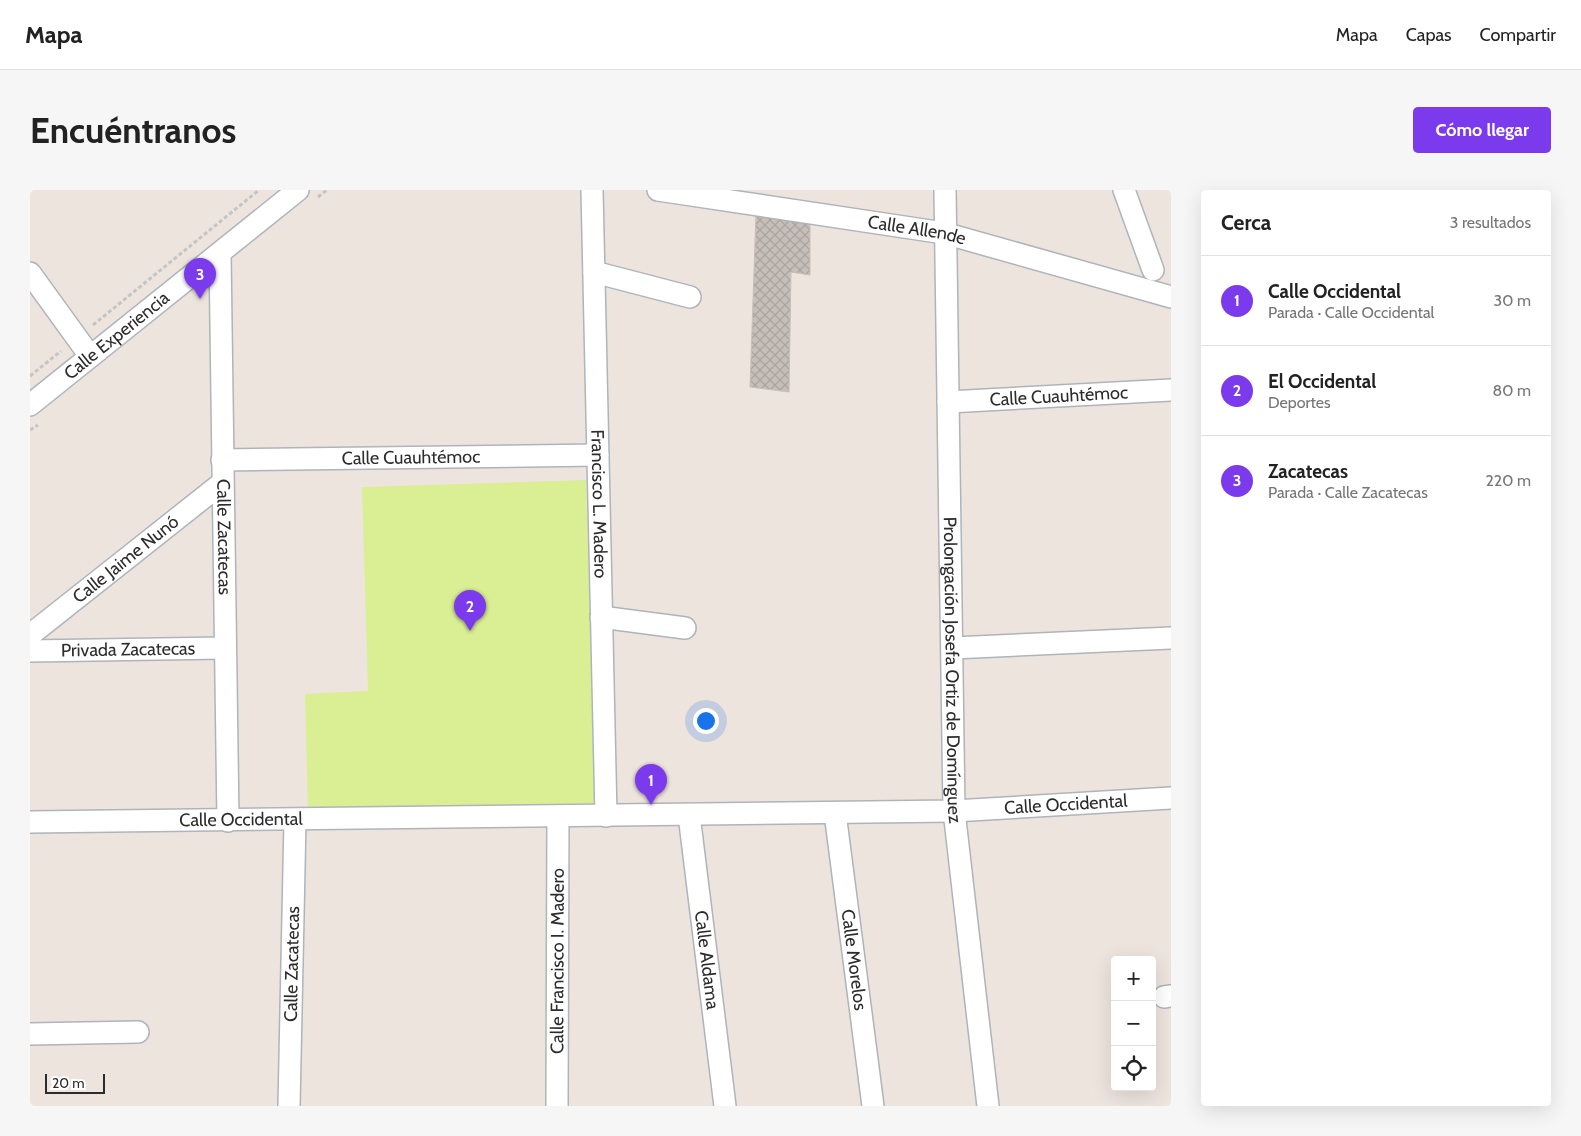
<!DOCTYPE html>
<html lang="es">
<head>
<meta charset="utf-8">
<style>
	body { margin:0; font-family:Cabin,sans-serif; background:#f6f6f6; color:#222 }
	.controls { position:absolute; right:15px; bottom:15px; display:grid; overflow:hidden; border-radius:5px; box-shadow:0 5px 20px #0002 }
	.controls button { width:45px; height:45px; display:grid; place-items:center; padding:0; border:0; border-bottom:1px solid #e0e0e0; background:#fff; color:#222; font:25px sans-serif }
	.scale { position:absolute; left:15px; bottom:12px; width:60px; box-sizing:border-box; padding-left:5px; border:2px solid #2c2c2c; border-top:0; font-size:14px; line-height:18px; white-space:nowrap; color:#2c2c2c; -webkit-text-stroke:4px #fff; paint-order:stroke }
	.you { position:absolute; left:675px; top:530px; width:18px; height:18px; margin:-12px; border:4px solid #fff; border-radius:50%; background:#1a73e8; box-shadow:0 0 0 8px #1a73e833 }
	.badge { display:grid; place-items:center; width:32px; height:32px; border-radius:50%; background:#7c3aed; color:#fff; font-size:16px; font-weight:700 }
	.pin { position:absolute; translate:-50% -41px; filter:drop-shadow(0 1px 2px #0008) }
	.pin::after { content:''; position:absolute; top:26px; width:18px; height:15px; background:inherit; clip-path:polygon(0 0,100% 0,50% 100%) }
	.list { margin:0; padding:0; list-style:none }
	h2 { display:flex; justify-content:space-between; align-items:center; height:65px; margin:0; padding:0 20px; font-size:21px }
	h2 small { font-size:16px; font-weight:400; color:#767676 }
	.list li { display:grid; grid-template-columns:32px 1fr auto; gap:15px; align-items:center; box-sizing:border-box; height:90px; padding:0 20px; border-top:1px solid #e0e0e0 }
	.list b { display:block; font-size:19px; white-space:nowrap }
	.list p { margin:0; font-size:16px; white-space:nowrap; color:#767676 }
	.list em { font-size:16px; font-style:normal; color:#767676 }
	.icon { flex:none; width:28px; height:28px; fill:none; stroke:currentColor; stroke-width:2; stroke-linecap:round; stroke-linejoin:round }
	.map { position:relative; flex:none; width:1141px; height:916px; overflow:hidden; border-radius:5px }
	header { display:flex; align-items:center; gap:30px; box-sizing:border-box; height:70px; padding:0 25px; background:#fff; border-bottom:1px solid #e0e0e0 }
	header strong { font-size:24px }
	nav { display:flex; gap:28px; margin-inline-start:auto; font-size:18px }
	.intro { display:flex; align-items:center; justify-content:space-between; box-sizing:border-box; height:120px; padding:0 30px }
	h1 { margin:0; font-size:35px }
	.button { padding:12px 22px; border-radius:5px; background:#7c3aed; color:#fff; font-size:18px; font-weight:700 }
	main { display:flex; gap:30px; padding:0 30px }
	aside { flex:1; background:#fff; border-radius:5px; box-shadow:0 5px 20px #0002 }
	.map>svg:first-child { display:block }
</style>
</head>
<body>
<header>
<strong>Mapa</strong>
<nav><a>Mapa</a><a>Capas</a><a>Compartir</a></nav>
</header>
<div class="intro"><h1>Encuéntranos</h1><a class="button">Cómo llegar</a></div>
<main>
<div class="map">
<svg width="1141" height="916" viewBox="0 0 1141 916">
	<defs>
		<pattern id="building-cross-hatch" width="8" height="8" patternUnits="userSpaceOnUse" patternTransform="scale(1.25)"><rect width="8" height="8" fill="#c6bfb9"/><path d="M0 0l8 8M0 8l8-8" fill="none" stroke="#aaa49f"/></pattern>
	</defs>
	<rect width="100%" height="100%" fill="#eee4de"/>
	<path fill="#daee94" d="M556,290L565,613L278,622L275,504L338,501L332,297Z"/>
	<path fill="url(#building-cross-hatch)" stroke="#cabfb7" d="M726,23L780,29V85L761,82L759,202L720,197Z"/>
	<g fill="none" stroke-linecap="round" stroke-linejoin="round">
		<defs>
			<g id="minor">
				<path id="s1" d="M562,0L576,626"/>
				<path id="s2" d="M628,0L914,43L1141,107"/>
				<path id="s3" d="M915,0L924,621L958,916"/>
				<path d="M1094,0L1123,80"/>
				<path id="s4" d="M190,63L198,631"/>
				<path d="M564,82L660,107"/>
				<path d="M0,83L60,166"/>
				<path id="s5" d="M918,212L1141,200"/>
				<path id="s6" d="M0,215L268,0"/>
				<path id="s7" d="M192,270L568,265"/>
				<path d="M571,427L655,438"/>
				<path id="s8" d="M0,445L192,293"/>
				<path d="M923,458L1141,448"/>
				<path id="s9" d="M0,461L194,458"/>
				<path id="s10" d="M805,623L843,916"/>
				<path id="s11" d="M659,625L695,916"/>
				<path id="s12" d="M0,632L924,621L1141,608"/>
				<path d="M1134,807L1141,806"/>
				<path d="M0,844L108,842"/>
				<path id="s13" d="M259,916L265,630"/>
				<path id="s14" d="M527,916L528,627"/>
			</g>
		</defs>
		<use href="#minor" stroke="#aeb4bc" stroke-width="24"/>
		<path stroke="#c4c4c4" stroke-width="3" stroke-dasharray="4 2.5" stroke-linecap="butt" d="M288,7L297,0
			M63,135L229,0
			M0,186L31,161
			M0,240L8,235"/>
		<use href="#minor" stroke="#fff" stroke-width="21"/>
	</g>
	<g text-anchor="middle" stroke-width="4.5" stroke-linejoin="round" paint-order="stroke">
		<g font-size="18" fill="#2c2c2c" stroke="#fff">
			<text dy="6" stroke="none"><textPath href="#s2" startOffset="262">Calle Allende</textPath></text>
			<text dy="6" stroke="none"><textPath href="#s6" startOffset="111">Calle Experiencia</textPath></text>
			<text dy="6" stroke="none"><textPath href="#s5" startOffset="111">Calle Cuauhtémoc</textPath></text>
			<text dy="6" stroke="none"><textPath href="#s7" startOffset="189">Calle Cuauhtémoc</textPath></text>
			<text dy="6" stroke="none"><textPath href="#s1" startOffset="314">Francisco L. Madero</textPath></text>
			<text dy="6" stroke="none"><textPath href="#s4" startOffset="284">Calle Zacatecas</textPath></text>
			<text dy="6" stroke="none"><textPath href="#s8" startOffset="122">Calle Jaime Nunó</textPath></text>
			<text dy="6" stroke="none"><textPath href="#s9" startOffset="98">Privada Zacatecas</textPath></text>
			<text dy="6" stroke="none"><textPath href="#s3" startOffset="480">Prolongación Josefa Ortiz de Domínguez</textPath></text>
			<text dy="6" stroke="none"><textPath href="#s12" startOffset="1036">Calle Occidental</textPath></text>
			<text dy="6" stroke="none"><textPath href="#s12" startOffset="211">Calle Occidental</textPath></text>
			<text dy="6" stroke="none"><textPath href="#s10" startOffset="148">Calle Morelos</textPath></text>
			<text dy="6" stroke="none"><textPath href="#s14" startOffset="145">Calle Francisco I. Madero</textPath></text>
			<text dy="6" stroke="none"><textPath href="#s11" startOffset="146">Calle Aldama</textPath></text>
			<text dy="6" stroke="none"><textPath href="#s13" startOffset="142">Calle Zacatecas</textPath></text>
		</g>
	</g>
</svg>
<div class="controls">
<button>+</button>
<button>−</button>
<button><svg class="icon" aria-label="locate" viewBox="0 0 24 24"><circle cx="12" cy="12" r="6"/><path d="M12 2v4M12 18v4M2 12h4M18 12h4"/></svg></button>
</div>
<div class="scale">20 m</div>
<div class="you"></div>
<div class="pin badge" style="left:621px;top:615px">1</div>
<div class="pin badge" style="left:440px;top:441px">2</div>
<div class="pin badge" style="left:170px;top:109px">3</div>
</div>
<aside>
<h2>Cerca<small>3 resultados</small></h2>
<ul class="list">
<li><span class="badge">1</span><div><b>Calle Occidental</b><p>Parada · Calle Occidental</p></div><em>30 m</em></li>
<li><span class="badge">2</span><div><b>El Occidental</b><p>Deportes</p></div><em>80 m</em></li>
<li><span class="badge">3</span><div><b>Zacatecas</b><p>Parada · Calle Zacatecas</p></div><em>220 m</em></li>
</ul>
</aside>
</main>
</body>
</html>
